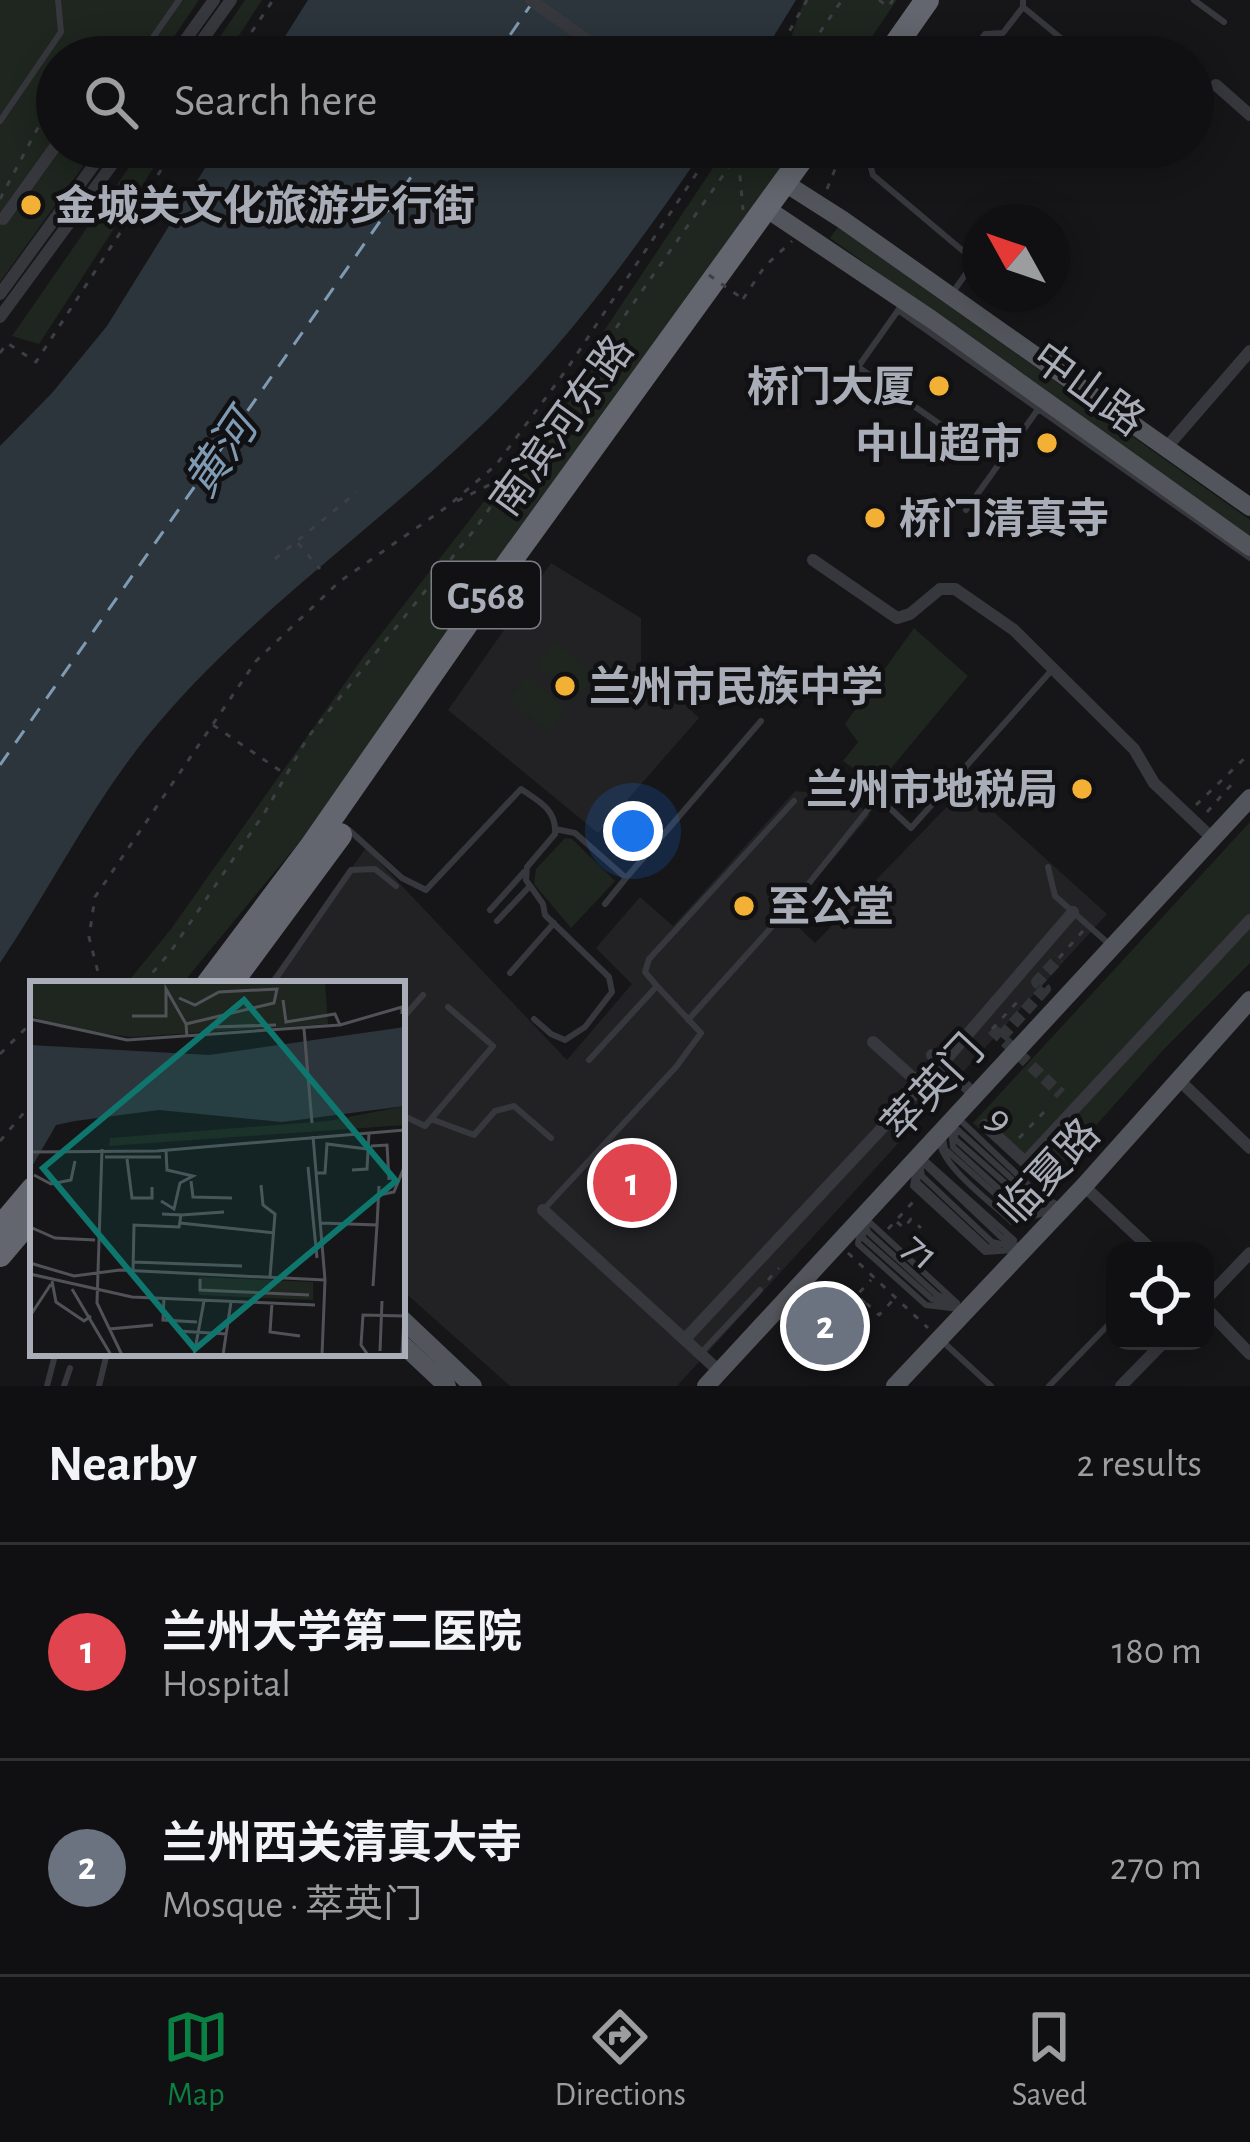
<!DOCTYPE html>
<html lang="en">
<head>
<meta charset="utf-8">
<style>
	body { margin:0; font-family:"Alegreya Sans","Noto Sans SC",sans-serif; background:#19191b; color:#f1f3f6 }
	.controls { position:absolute; right:36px; bottom:36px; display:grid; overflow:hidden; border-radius:24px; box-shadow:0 6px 30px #0003 }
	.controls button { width:108px; height:108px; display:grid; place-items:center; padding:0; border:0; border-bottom:3px solid #303032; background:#101012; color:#f1f3f6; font:60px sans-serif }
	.compass { position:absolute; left:962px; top:204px; width:108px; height:108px; border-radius:50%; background:#101012; box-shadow:0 6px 30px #0003; rotate:310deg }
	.you { position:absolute; left:633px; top:831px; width:42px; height:42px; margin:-30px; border:9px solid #fff; border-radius:50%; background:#1a73e8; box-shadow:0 0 0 18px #1a73e833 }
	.badge { display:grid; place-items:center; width:78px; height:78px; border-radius:50%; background:#0b8043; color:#fff; font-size:39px; font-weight:700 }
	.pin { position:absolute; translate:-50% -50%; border:6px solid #fff; box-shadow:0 3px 12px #0006 }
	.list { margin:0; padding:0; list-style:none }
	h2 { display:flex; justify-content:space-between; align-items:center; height:156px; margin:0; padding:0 48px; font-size:51px }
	h2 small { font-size:39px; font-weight:400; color:#9c9d9f }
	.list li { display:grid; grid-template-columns:78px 1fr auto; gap:36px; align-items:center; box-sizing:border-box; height:216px; padding:0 48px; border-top:3px solid #303032 }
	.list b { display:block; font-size:45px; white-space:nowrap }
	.list p { margin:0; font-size:39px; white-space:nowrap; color:#9c9d9f }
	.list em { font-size:39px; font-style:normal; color:#9c9d9f }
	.icon { flex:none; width:66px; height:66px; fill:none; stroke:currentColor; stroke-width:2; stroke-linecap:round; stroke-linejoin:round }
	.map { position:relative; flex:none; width:1250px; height:1386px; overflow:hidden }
	.search { position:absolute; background:#101012; box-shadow:0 6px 30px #0003; left:36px; right:36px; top:36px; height:132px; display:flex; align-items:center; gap:30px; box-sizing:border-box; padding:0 42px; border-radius:66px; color:#9c9d9f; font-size:45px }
	.sheet { height:588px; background:#101012 }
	nav { display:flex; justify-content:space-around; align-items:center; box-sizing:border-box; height:168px; border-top:3px solid #303032; background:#101012; font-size:33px; color:#9c9d9f }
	nav a { display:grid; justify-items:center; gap:6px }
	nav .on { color:#0b8043 }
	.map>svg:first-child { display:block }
</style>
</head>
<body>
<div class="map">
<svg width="1250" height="1386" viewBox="0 0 1250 1386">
	<rect width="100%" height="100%" fill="#161618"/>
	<path fill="#222225" d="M551,563L641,618V662L699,718L598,833L448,710Z
		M827,781L870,815L786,915L815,943L966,787L1107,914L677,1386H510L402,1290V984H267L366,848L567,1060L632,984L596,948L640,897L673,926L795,791L813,793Z"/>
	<path fill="#1e261f" d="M0,0H199L160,57H57V147H97L0,282Z
		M245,0H262L225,57H206Z
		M804,0H897L858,57H784Z
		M143,147H167L39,344L12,336Z
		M727,147H795L340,793L182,984H126L171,929L364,656L527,446Z
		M838,227L1250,520V537L830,238Z
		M914,628L968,676L877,785L843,761L858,742L845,724Z
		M555,642L595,675L576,698L536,664Z
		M527,676L567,709L549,732L508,699Z
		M1250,822V963L1164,1049L1042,1186L973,1123Z
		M565,838L572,839L615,881L571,928L534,884L536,869Z"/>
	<path fill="#2c353c" d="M308,0H796L761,57H272Z
		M218,147H705C639,245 568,342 483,424C379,525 256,609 161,720C97,793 54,883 0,963V446L52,393L107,326Z"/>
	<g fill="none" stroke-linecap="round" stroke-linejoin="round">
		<path stroke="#7f9bb3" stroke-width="3" stroke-dasharray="15 12" stroke-linecap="butt" d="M495,57L530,6
			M0,765L432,147"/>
		<path stroke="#333438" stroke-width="12" stroke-dasharray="12 6" stroke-linecap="butt" d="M992,1029L1061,1094
			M1001,1037L1045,989L1037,982L1059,958"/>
		<path stroke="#3d3f44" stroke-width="3" stroke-dasharray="6 9" stroke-linecap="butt" d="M879,0L888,7L893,0
			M235,57L273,0
			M775,57L807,0
			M803,57L842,0
			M733,147L738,154L743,210
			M827,189L844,147
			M0,199L57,92
			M743,299L765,266L792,241
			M0,353L7,343L36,362L176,147
			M457,501L513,473
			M298,543L320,569
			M275,559L357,492
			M213,725L285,774
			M1196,805L1250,753
			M1207,812L1232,784
			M1059,958L1083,931
			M96,984L100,980L89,937L95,897L256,661L339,582L448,506L496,465L567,369L714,147
			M143,984L171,951L265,812L308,737L475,529L743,147
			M992,1029L1021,998
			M0,1054L33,1021
			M915,1124L931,1106L928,1098
			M1019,1138L1047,1109
			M0,1141L33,1102
			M897,1222L904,1228L911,1219L921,1228
			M888,1229L914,1201
			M848,1253L928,1328
			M768,1280L779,1268
			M865,1303L857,1295L871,1280
			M856,1316L867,1304L879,1315L895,1298"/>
		<path stroke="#37383d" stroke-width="6" d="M1023,0V7L1084,57
			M1194,0L1224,22
			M140,56L179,0
			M967,57L985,34L1003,33L1023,7
			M0,121L61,32L58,0
			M875,147L868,157L873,175L975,261L951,295
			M899,309L858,367L944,427
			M898,310L1250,558
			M966,510L1039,408
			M555,829L575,833L626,878L761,721
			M349,830L402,878L426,890L521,789C539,801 557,810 555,834L527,867L526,880L543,904L545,915L609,977L612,992L585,1027L565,1040L551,1034L534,1019
			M1048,867L1055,896L1109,944
			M605,904L626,878
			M490,910L524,872
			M497,921L529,887
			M510,973L554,923
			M272,984L351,870L375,869L396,886
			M657,986L645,972L649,959L794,801
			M402,1019L423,995
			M688,1020L794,902L878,797L911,828L1051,671
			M402,1115L425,1126L493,1046L448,1007
			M957,1117L1039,1195L1060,1206
			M431,1119L474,1135L495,1111L514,1106L551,1138
			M955,1124V1139L1029,1204L1058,1207
			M951,1129L953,1147L1023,1211L1046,1209
			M958,1130L1035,1200L1043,1202
			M943,1139L945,1149L1021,1217
			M940,1143C944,1168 992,1203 1012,1222L1051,1211
			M926,1161L1014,1240
			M923,1163L1001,1237L1016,1245
			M920,1164L922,1176L992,1242L1014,1247
			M916,1170L913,1186L985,1252L1014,1250
			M918,1176L917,1182L987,1247L998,1248
			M545,1208L676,1067L701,1033L657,986L589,1060
			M865,1218L957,1303
			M864,1219L868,1232L936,1294L958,1306
			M861,1225L858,1244L926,1305L959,1309
			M863,1231V1238L932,1299L946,1304
			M941,1340L991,1386
			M701,1353L760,1290
			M47,1386L54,1359
			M64,1386L70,1368
			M99,1386L107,1353
			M1049,1386L1115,1318"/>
		<path stroke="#37383d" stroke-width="12" d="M531,0L611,57
			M121,57L128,47L139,55
			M173,57L214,0
			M190,57L231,0
			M1216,85L1250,115
			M3,219L57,144
			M0,294L107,147
			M0,317L125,147
			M1166,448L1250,351
			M813,560L897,618L910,614L940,589H955L1014,630L1134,749L1154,783L1213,839
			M873,1042L922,1086
			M932,1055L974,1094
			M1179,1080L1250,1148
			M985,1125L1025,1162L1250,920
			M1084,1186L1153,1251
			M543,1210L719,1371
			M1205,1300L1250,1253
			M1205,1307L1250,1354
			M685,1339L942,1064L1073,912
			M1121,1386L1165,1341"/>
		<path stroke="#53555c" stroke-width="18" d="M785,183L843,220L1250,507
			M767,209L931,319L1250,547
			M402,1319L473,1386
			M402,1344L447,1386
			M706,1386L1250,798
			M895,1386L1084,1186L1250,1000"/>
		<path stroke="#63666e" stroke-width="24" d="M887,57L927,0
			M208,984L311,847L503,571L810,147
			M230,984L340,835
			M0,1228L33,1189
			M0,1255L33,1216"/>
		<path stroke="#3d3f44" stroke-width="3" stroke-dasharray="6 9" stroke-linecap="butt" d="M709,275L743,299"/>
	</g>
	<g fill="#f2b134" stroke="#111113" stroke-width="4.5">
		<circle cx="31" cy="205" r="12"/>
		<circle cx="939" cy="386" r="12"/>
		<circle cx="1047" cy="443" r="12"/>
		<circle cx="875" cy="518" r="12"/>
		<circle cx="565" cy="686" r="12"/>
		<circle cx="1082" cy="789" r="12"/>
		<circle cx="744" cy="906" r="12"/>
	</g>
	<g text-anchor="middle" stroke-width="9" stroke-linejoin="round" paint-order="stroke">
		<rect fill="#111113" stroke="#7b7e86" stroke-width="3" x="432" y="562" width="108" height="66" rx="9"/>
		<g font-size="39" font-weight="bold" fill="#a8adb8">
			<text x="486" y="609">G568</text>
		</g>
		<g font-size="42" font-weight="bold" fill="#a8adb8" stroke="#111113" text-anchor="start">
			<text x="55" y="220">金城关文化旅游步行街</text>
			<text x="915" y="401" text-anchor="end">桥门大厦</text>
			<text x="1023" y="458" text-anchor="end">中山超市</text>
			<text x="899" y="533">桥门清真寺</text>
			<text x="589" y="701">兰州市民族中学</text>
			<text x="1058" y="804" text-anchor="end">兰州市地税局</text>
			<text x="768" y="921">至公堂</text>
		</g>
		<g font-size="42" fill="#a8adb8" stroke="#111113">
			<text transform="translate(1089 388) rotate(36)" y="15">中山路</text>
			<text transform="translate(561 425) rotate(-54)" y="15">南滨河东路</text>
			<text transform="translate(932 1087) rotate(-47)" y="15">萃英门</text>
			<text transform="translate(1001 1118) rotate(44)" y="15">9</text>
			<text transform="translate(1048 1171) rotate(-47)" y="15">临夏路</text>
			<text transform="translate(922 1250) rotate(42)" y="15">71</text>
		</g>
		<g font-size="45" font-style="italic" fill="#7f9bb3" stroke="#111113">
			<text transform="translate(220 454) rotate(-56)" y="16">黄河</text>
		</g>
	</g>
	<g transform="translate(30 981)">
		<rect width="375" height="375" fill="#161618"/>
		<path d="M0,1H295L298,43L102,56L30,47L0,34ZM375,125V144L79,165L80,157L298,140ZM169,296L283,301V319L169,314Z" fill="#1e261f"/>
		<path d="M375,46V125L252,141L129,129L45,140L26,144L0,189V64L179,74Z" fill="#2c353c"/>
		<path fill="none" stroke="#2c353c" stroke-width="6" d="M0,113L375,89"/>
		<path fill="none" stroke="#505258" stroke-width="3" d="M149,17L165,24L189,11L247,8L244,22L156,43L157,56M253,19L256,41L305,33L310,44M102,35H136V8L156,43M0,38L97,59L310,44L372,26V33M182,46L246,44M274,48L282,142M283,155L295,299L292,374M341,165L357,164L359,199M72,168L67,322L92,374M0,171L127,170L375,149M75,176H131M97,178L102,217H122V206M278,186L287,277M322,189L337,188L339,152M286,192H295L297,163L337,168M4,194L21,203L41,199L45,180M161,200L163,216L202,217M231,204L233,224L245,233L240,296M349,214L364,211L375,184M131,220L144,228L150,202L163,195L137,189L136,169M151,234L194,231M150,242L245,252M291,242L347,244L343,305M347,244L349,205M0,246L25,257L65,259M103,281L212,285M0,282L44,295L90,289L295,299M103,290L104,244L149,246L151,234L132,233M0,293L102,316L285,324M170,298V309L279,314M22,300L26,321L54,340L61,335M42,308L81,374M134,317L133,339L167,341M242,322L240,351L270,355M0,335L21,303M79,348L123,344M148,350L197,353M350,370L352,320M164,374L174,320M193,374L201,321M338,374L331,364L333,334L374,335L372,372"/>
		<path fill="#0f766e" fill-opacity="0.15" stroke="#0f766e" stroke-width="6" d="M214,19L366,200L165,368L13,187Z"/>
		<rect width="375" height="375" fill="none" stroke="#a8adb8" stroke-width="6"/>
	</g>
</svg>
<div class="controls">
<button><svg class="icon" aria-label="locate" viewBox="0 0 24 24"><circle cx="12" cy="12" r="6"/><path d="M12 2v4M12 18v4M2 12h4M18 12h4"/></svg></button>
</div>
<svg class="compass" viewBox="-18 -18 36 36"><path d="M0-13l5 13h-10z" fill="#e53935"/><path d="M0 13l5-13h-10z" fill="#9c9d9f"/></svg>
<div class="you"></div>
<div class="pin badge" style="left:632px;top:1183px;background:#e0444e">1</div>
<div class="pin badge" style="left:825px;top:1326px;background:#6b7280">2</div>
<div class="search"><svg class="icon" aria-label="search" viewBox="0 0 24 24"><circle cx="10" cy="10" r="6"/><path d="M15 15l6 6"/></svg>Search here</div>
</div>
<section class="sheet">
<h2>Nearby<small>2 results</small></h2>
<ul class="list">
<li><span class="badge" style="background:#e0444e">1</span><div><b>兰州大学第二医院</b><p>Hospital</p></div><em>180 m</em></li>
<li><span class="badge" style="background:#6b7280">2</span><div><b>兰州西关清真大寺</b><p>Mosque · 萃英门</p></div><em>270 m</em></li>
</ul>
</section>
<nav>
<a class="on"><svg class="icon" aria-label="map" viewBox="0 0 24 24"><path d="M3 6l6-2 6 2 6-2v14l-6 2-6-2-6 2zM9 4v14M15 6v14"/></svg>Map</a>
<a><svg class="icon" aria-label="directions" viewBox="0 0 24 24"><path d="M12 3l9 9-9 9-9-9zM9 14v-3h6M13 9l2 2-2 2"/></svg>Directions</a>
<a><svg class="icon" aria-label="saved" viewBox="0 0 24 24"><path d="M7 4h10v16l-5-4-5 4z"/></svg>Saved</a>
</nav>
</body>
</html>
